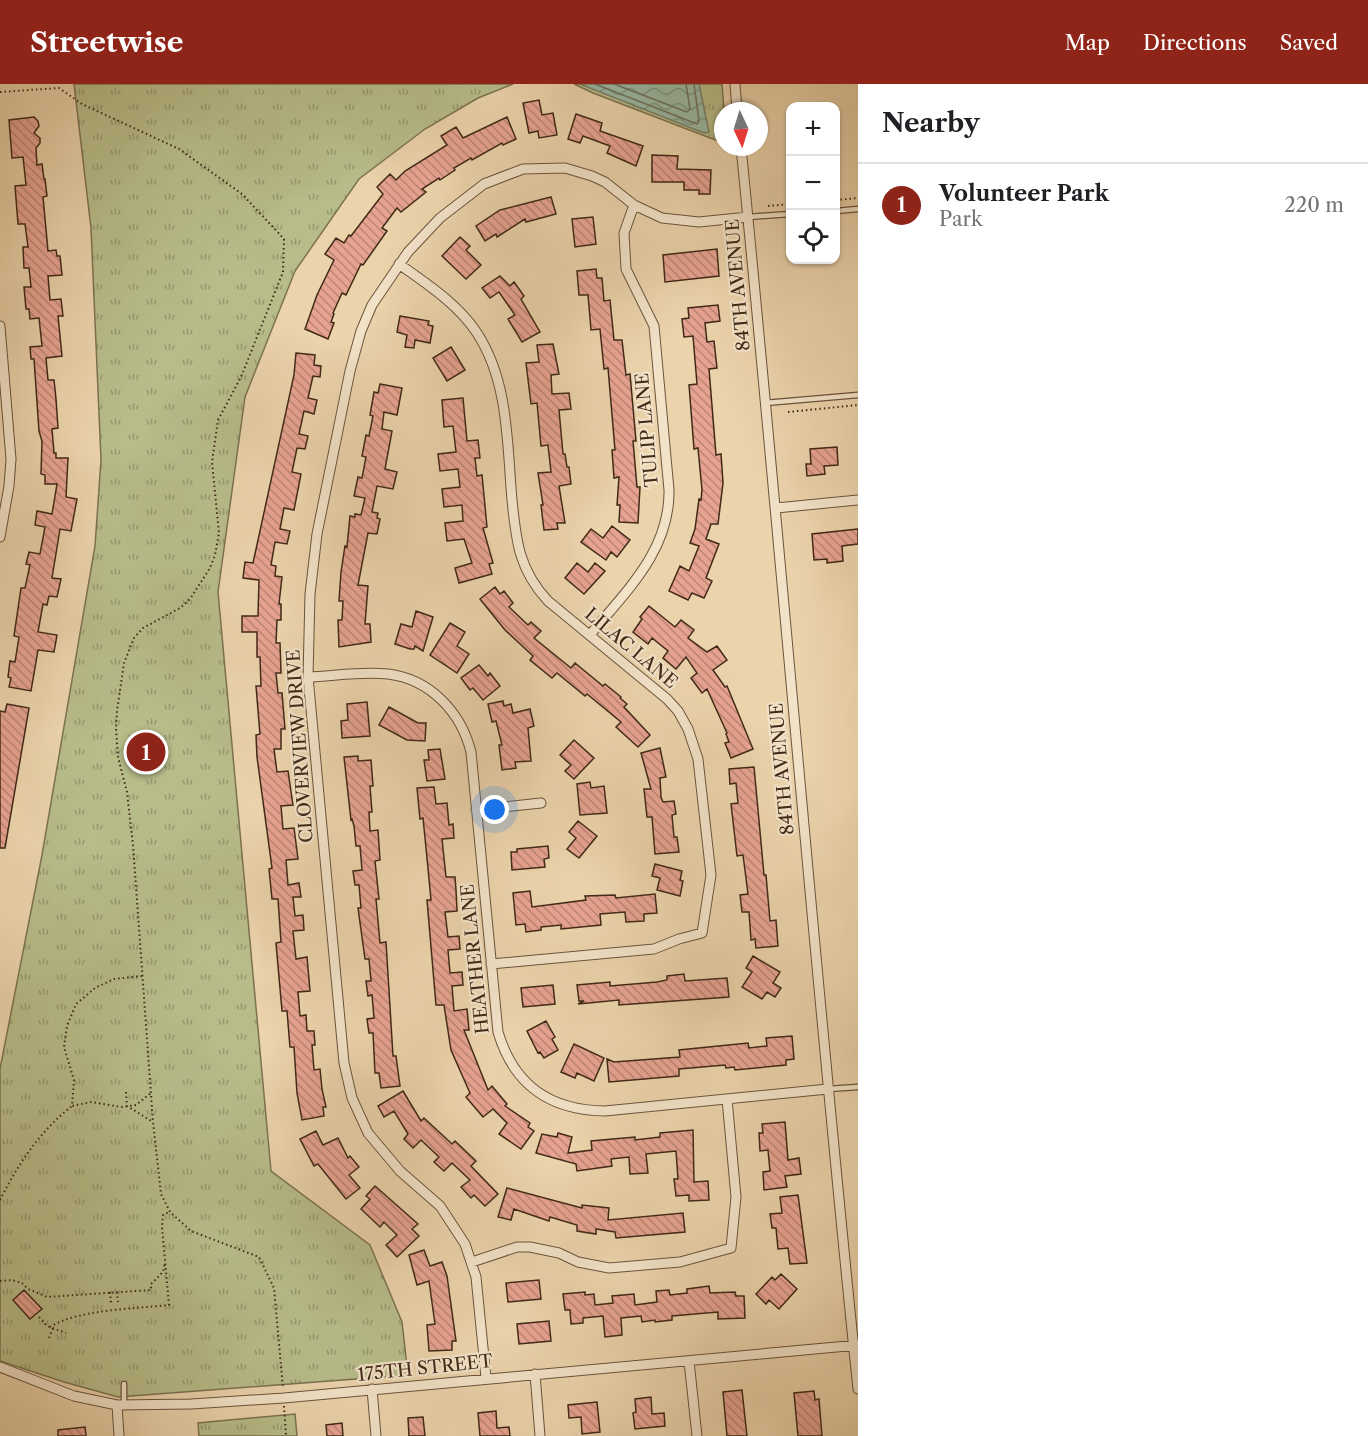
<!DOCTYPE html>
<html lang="en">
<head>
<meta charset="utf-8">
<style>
	body { margin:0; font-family:"Libre Caslon Text",serif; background:#f6f6f6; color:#202124 }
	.controls { position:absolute; right:18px; top:18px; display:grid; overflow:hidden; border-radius:12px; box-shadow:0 2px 4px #0004 }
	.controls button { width:54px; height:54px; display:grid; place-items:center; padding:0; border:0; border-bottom:2px solid #e0e0e0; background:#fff; color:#202124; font:30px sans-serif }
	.compass { position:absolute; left:714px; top:18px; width:54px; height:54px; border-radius:50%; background:#fff; box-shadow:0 2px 4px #0004; rotate:176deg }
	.you { position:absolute; left:495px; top:726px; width:21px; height:21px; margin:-15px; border:4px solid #fff; border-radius:50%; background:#1a73e8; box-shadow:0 0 0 9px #1a73e833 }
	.badge { display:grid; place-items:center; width:39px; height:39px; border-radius:50%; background:#8f2418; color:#fff; font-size:20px; font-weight:700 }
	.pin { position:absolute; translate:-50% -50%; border:3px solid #fff; box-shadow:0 2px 6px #0006 }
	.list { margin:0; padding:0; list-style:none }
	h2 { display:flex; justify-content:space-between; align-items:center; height:78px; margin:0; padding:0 24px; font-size:26px }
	h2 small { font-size:20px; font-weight:400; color:#757577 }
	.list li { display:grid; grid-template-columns:39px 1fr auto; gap:18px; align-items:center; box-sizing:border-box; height:84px; padding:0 24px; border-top:2px solid #e0e0e0 }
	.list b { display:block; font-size:22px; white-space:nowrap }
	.list p { margin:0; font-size:20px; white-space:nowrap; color:#757577 }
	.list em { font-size:20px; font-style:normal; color:#757577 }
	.icon { flex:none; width:33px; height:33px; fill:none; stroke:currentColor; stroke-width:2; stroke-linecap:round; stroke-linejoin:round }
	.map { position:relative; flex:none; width:858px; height:1352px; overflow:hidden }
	header { display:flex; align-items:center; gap:36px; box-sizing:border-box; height:84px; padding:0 30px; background:#8f2418; color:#fff }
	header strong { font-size:28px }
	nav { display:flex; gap:33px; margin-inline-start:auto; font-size:21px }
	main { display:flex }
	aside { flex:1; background:#fff }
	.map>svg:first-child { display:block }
</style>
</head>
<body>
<header>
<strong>Streetwise</strong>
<nav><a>Map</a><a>Directions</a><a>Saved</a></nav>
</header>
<main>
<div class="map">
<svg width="858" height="1352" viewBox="0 0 858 1352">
	<defs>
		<pattern id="grass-tufts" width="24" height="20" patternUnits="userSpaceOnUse" patternTransform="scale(1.5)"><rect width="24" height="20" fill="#b7bc89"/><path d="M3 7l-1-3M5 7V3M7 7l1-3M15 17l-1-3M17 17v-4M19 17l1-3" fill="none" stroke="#96996f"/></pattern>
		<pattern id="water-waves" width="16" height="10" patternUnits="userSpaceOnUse" patternTransform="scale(1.5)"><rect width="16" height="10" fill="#99b9a4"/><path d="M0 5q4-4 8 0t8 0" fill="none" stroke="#7e9685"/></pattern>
		<pattern id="building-back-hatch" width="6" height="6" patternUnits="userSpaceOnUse" patternTransform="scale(1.5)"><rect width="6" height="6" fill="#e7a391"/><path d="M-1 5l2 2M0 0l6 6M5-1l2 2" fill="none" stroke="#bd8575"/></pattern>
	</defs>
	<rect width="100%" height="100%" fill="#ebd3ab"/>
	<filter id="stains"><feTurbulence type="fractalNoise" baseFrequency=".00333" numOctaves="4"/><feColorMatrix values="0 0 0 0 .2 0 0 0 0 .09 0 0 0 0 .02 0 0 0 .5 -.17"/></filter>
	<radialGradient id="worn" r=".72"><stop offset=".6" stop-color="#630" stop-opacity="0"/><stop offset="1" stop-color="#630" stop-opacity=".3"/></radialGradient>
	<path fill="url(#grass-tufts)" stroke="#7c7250" stroke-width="1.5" d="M74,0H513L478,14L425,45L359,95L295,187L245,313L218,508L271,1087L370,1161L402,1238L408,1291L118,1313L64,1298L0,1277V985L42,771L95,462L101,376L91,144Z
		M574,0H722L724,27L723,59L593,9Z
		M295,1330L297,1352H199L198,1339Z"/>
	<path fill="url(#water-waves)" stroke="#757f6c" stroke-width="1.5" d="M580,0H699L709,48L704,49Z"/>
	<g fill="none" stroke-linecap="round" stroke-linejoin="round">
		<path stroke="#6c715e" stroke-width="1.5" d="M595,0L697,40L699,37L694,0
			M614,0L687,28L690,25L686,0"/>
	</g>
	<path fill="url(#building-back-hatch)" stroke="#402917" stroke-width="1.5" d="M539,16L542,31L553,29L557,51L539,54L538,47L529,49L523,19Z
		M576,30L602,39L600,47L643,62L636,82L607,69L610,62L583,52L580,59L568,55Z
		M34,33L38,37L39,42L34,49L40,54V59L36,64L37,81L42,80L44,95H45L47,112L43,113L48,167L56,166L57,172H60L62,191L48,192L50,216L61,215L63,232H58L62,272L46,274L48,296H54L56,315L58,344L52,345L54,369H56V374H68L66,413L77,415L71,447L60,445L52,494L61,495L57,513L49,512L47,521L43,520L38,548L57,551L54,568L38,566L31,607L9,603L11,594L8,593L10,577L15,578L19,553L14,552L21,504H25L30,481L26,480L29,468L40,470L45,443L35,441L37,427L52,430L57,400H45V391L41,390L42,357L39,347L34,275H31L30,263L42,262L39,234L30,235L29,225H26L24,203H31L29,184H24L23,163H28L25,140H18L15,102L26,101L23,73L12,74L9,36Z
		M507,33L516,55L503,61L502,59L472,76L471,74L454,84L455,86L440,96L439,94L422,105L426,108L401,128L397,124L382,144L387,147L363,181L361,180L346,211L342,209L333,229L334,230L331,238L334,239L328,255L305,245L317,211L334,176L325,170L336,154L344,159L349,151L351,152L383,110L377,103L390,90L396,96L405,87L447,61L441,52L456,43L463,54Z
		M652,71L678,72L677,85L711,86L710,110H699V106H684V98H652Z
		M551,113L556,130L526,138L525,135L497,153L496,150L485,157L476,142L500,126Z
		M593,133L596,160L575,163L572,135Z
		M460,153L470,162L466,166L481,181L466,195L442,172Z
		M717,165L719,192L665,198L663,171Z
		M596,185L597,194H602L604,217L610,216L614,256H622L626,291L630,290L636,357H633L637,403H640L638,439L619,438L620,421H617L619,393L614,394L612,366H615L608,284L604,285L600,245L591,246L588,211H579L577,187Z
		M500,192L510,202L514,198L524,212L521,215L540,248L522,258L508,235L515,231L499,208L490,214L482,204Z
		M718,221L720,237L705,239L707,258L714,257L717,284L709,285L716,371L721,370L723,399L718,440H711L706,455L719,460L706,494L712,497L704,514L692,509L688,516L669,507L680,482L689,487L699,462L690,459L695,445L699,415L701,416L702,406L698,364L694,365L689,301L697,300L693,252L684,253L682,235L689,234L688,224Z
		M400,232L429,237L428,241L433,242L430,259L415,256L414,264L405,263L407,251L397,248Z
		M553,260L559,290L551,291L552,310L569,309L571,325L559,326L563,370H565L567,383H569L571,400L559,402L565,439H557L558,445L544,446L541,421H543L538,389L551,388L548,361L541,362L537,319L531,320L526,279L539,278L537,261Z
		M451,263L465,286L447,297L433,274Z
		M296,269L315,271L314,281L321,282L320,293L313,292L308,314L317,316L314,330L304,327L299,350L308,352L305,365L297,364L292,388L301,390L294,426L284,424L280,445L290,447L287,460L275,458L271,481L276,482L275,492L282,493L279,520H281V536H277L276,559H280L281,589H276L278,609H282L285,645H281V665H274L277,688L288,687L291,708L293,721L281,722L283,745L294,744L298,775L286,776L288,801L299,799L301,813H293L295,832L303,831L304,846L293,847L296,875L307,873L310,907L298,908L300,932L306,931L307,947H314L315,961H312L314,986L320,985L322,1005L326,1023H323L324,1032L302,1036L297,1009L294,963H290L287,927H282L276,859L281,858L278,815H272L269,785L272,784L257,673L256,651L260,650L256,602H261L260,573H257V548H242V532H258L259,496L243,494L245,478L253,479L294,291Z
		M380,300L402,304L397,331L384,328L382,345L392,347L385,385L397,388L393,405L377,402L372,428L378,429L377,434L380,435L377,450L368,449L358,501L368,502L365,540H370L371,558L339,563L338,536H342L343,517H339L341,488L345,462L347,463L350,432L355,433V430L361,431L365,414L354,412L358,393L362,394L366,373L362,372L366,351L369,352L373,332L370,331L374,308L378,309Z
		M463,314L467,357L478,356L480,374H475L477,392L482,391L487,443L483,444L493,479L489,480L492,490L459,499L455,484L472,479L464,455L447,457L445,439L463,437L462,421L444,423L442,405L460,403L458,385L440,387L438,370L456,368L453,342L444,343L442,316Z
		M837,363L838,381L824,382L825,390L807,392L806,380H811L810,365Z
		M612,442L630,456L617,473L611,468L606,476L581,458L591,445L603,454Z
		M858,445V460L842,462L843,477L827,479V475L814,476L812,450Z
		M577,479L588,488L595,479L605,487L584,510L565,494Z
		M495,503L500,510L504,507L513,519L509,523L528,541L531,538L541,547L534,554L571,584L575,579L603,602L605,600L621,613L620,614L627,620L624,623L650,651L638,663L616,643L621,638L587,610L585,612L557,589L552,594L530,576L533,572L505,546L480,515Z
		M649,522L675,543L681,536L694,546L688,554L707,568L717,562L727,576L713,586L725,603L727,602L753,665L731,674L725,659L729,658L726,650L727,649L707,605L702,609L691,594L697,589L686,573L676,585L663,574L668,567L652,554L648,560L633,548L642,535L640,533Z
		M416,527L433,533L423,567L415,562L414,565H410L395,560L401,540L412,543Z
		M450,539L465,548L457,562L469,570L457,589L430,571Z
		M479,581L488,592L490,589L500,602L483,616L473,604L470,606L461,594Z
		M503,617L504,622L511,620L513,629L530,625L534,642L528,644L531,677L515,678L516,684L502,686L499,661H502L496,637L492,638L488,620Z
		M367,618L370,652L342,654L341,637L348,636L347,620Z
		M7,620L29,624L5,764H0V627L5,628Z
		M389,623L418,639H426L425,657L407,656L379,641Z
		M574,656L594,674L574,695L565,687L571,681L560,671Z
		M660,664L666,693L660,694L661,713L663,718L674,717L676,730L672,731L674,753H677L679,768L655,770L652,733H647L644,705H651L641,669Z
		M440,665L445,695L427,697L424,676H429L428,666Z
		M358,672V677L371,676L373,702H370L372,728H369L370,747L378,746L380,776L375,777L379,815H376L380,859L386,858L393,972H396L400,1002L381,1004L379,989H375L373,949H369L367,935L374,934L372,911L368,912L366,897H371L369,875H365L358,824H361L359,801H355L353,787L362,786L360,762H356L354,742L352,735L351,736L344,673Z
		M754,683L764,791H766L770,837L776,836L778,862L756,864L755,855L751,856L749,828H742L740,811L748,810L743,771L737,772L731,720L738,719L736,699L730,700L729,685Z
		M590,698L591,704L604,702L607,729L580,731L577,700Z
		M434,703L436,720L447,719L449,741L453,740L454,754L442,755L446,793H455L456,806L457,827L445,828L448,853L459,852L460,865L448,866L450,889L462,888L463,901L452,902L454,927L467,925L469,946H464L488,1006L492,1002L507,1020L505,1022L530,1039L528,1043L534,1047L521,1065L499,1050L507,1039L493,1025L483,1033L466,1013L470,1009L451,966L444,921H436L427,816H431L427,774L423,734L420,735L417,704Z
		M578,737L597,752L579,774L567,765L576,754L569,748Z
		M548,762L549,774L544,775L545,783L512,786L511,768H517V765Z
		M655,780L682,787L680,796L683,797L680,812L657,806L660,794L652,792Z
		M530,807L532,823L586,816L585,812L615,811L616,814L655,810L657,829L644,830V837L626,838L625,828L600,830L601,841L561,845V841L541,843V846L526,848L525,840L516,841L513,809Z
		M753,872L780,888L773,899L781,904L775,913L767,908L762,915L742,903L752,888L746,884Z
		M684,890L685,897L727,894L729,913L619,921V916L578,920L584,917H579L577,901L610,898V902L657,898L667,896V892Z
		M553,901L555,920L523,923L521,904Z
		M546,937L555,953L552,955L558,966L544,974L540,968L538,969L527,947Z
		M792,952L794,975L786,976V981L735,986L734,983L726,984L725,981L679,985V992L609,998L607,975L614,978L680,973L679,966L748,959L749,964L767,962L766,954Z
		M574,960L604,974L594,997L577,989L575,994L561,988Z
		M403,1007L421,1037L424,1034L452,1060L455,1057L476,1077L471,1082L498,1110L485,1122L474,1111L471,1114L461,1103L470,1096L452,1079L444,1087L434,1078L439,1073L421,1056L413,1064L404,1055L408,1050L394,1027L384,1033L378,1022Z
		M785,1038L788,1076L799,1074L801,1090L785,1092L787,1103L764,1106L763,1088L770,1087L768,1066L760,1067L759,1049H763L762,1040Z
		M693,1046L694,1098L708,1097L709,1116L689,1117V1111L676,1112L674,1095H678L676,1067L646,1070L648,1089L630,1090L629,1073L611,1075L612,1082L577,1087L576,1080L536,1069L542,1050L557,1053L558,1049L572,1053L568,1069L592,1066L591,1057L635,1053V1056L660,1053V1049Z
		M316,1047L323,1061L338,1054L348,1074L350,1072L359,1083L349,1091L360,1104L346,1115L318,1080L314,1082L300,1055Z
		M375,1102L418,1140L412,1145L419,1152L397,1173L386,1161L397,1151L384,1138L380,1143L361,1125L370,1115L366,1112Z
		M507,1104L582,1124V1121L609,1124L608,1136L683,1129L685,1148L616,1154L615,1148L596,1145V1150L577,1147V1141L550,1133L549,1137L514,1125L511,1136L498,1133Z
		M798,1111L807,1179L790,1180L788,1164L778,1165L776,1144H772L770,1130L782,1129L780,1113Z
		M424,1166L430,1182L442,1178L447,1192L456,1257H452V1266L429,1267L427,1241L435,1240L429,1197L417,1201L409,1171Z
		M781,1190L797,1205L779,1225L769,1216L766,1220L756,1210L772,1193L775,1196Z
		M539,1196L541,1215L508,1218L506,1199Z
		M709,1202L710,1209L735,1208L736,1212H744L745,1234L718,1235V1228L672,1232V1236L655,1238V1236L642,1238L641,1232L621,1234L622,1251L605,1253L603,1232L583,1234V1239L571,1240L570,1226H565L563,1210L585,1208V1211L594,1210L595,1221L613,1219L612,1212L634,1210L635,1221L657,1218L656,1207L669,1206L670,1211L687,1209V1205Z
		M24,1206L42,1225L30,1235L13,1216Z
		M549,1237L551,1257L519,1260L517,1240Z
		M742,1306L747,1352H727L723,1308Z
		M814,1307L815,1316L819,1315L822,1352H798L794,1309Z
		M651,1313L652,1330L664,1329L665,1342L635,1345L633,1329L636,1328L635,1315Z
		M597,1318L600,1348L582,1350L581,1333L569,1334L568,1321Z
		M496,1327L497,1344L509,1343L510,1352H480L478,1329Z
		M423,1333L425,1352H409L408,1334Z
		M342,1339L343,1352H327L326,1341Z
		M85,1343L86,1352H58V1346Z"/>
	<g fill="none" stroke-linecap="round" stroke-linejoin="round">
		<defs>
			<path id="service" d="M836,127L858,125
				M748,133L790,130
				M765,319L858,311
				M828,1005L858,1003
				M124,1300V1321"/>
			<path id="minor" d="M735,0L737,27
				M741,63C782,477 815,891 858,1305
				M399,180C427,200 458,220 477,249C509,298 507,360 512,416C516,457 519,486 548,517L667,615L678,627L688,645L698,675L711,791L702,849L679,855L654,865L491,880
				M0,242L11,375L9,402L0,453
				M776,424L858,416
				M590,551C626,507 670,467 669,406L654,242L626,185L624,149L634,121
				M308,593C334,592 362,587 388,590C430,595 461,628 471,668L498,948C514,1002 550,1026 605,1027L828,1005
				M476,726L541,719
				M472,1178L517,1163H530L559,1169L578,1178L609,1184L680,1178L731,1164L736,1113L727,1015
				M689,1277L697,1352
				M0,1283L74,1312L117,1321L191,1320L284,1314L858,1261
				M535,1290L540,1352
				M486,1294L476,1193L465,1160L440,1122L400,1087L368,1049L352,1014L344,979L308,593L310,510L317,450L350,287L361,247L372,221L408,168L440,134L484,100L523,85L565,84L592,92L605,98L634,121L662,134L699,138L748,133
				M372,1305L376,1352
				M117,1321L119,1352"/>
		</defs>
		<use href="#service" stroke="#6b543c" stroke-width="7"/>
		<use href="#minor" stroke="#6b543c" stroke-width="11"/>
		<path stroke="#402917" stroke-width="2" stroke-dasharray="1.5 3" stroke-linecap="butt" d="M0,8L59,4L82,20L179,65L242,110L284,155L283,188L241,293L218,336L212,378L219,449L215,471L210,484L190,515L180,524L143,544L134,554L124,579L117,627L116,645L118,673L127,708L133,761L153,1038L161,1110L170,1128L191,1147L259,1173L274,1204L283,1304
			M836,116L858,114
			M768,122L790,120
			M788,328L858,321
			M142,892L114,895L95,904L76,920L67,942L64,963L74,996L72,1022L91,1018L122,1023L136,1021L151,1009
			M126,1008L127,1022L153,1038
			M0,1116C18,1080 40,1047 72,1022
			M0,1197L12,1196L22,1199L28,1205L47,1213L151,1206V1200L163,1188L165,1178
			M110,1208L111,1219
			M117,1208L118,1218
			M39,1233L47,1242L66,1249
			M50,1243C79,1225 134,1225 169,1221L162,1143L163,1131L169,1128
			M49,1254L53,1244
			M284,1322L286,1352"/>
		<use href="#service" stroke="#f2e2c8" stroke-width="4.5"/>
		<use href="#minor" stroke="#f2e2c8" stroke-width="9"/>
	</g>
	<g text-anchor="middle" stroke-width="4.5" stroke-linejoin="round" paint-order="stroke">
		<g font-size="18" fill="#402917" stroke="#f2e2c8">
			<text transform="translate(738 201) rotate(-95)" y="6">84TH AVENUE</text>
			<text transform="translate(647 346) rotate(-95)" y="6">TULIP LANE</text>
			<text transform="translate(631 564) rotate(40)" y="6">LILAC LANE</text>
			<text transform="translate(300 662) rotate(-94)" y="6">CLOVERVIEW DRIVE</text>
			<text transform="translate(782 685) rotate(-95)" y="6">84TH AVENUE</text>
			<text transform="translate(475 875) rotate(-96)" y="6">HEATHER LANE</text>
			<text transform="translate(425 1284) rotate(-6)" y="6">175TH STREET</text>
		</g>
	</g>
	<rect width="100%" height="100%" filter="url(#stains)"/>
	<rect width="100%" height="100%" fill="url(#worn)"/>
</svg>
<div class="controls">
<button>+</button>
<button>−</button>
<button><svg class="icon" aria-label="locate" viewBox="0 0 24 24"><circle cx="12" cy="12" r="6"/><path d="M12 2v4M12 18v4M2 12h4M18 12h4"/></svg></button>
</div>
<svg class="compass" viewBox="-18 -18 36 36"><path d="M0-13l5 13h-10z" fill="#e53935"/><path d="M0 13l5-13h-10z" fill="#757577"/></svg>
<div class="you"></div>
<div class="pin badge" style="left:146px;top:668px">1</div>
</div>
<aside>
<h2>Nearby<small></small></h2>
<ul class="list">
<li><span class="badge">1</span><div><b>Volunteer Park</b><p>Park</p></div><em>220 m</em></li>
</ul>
</aside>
</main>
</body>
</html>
